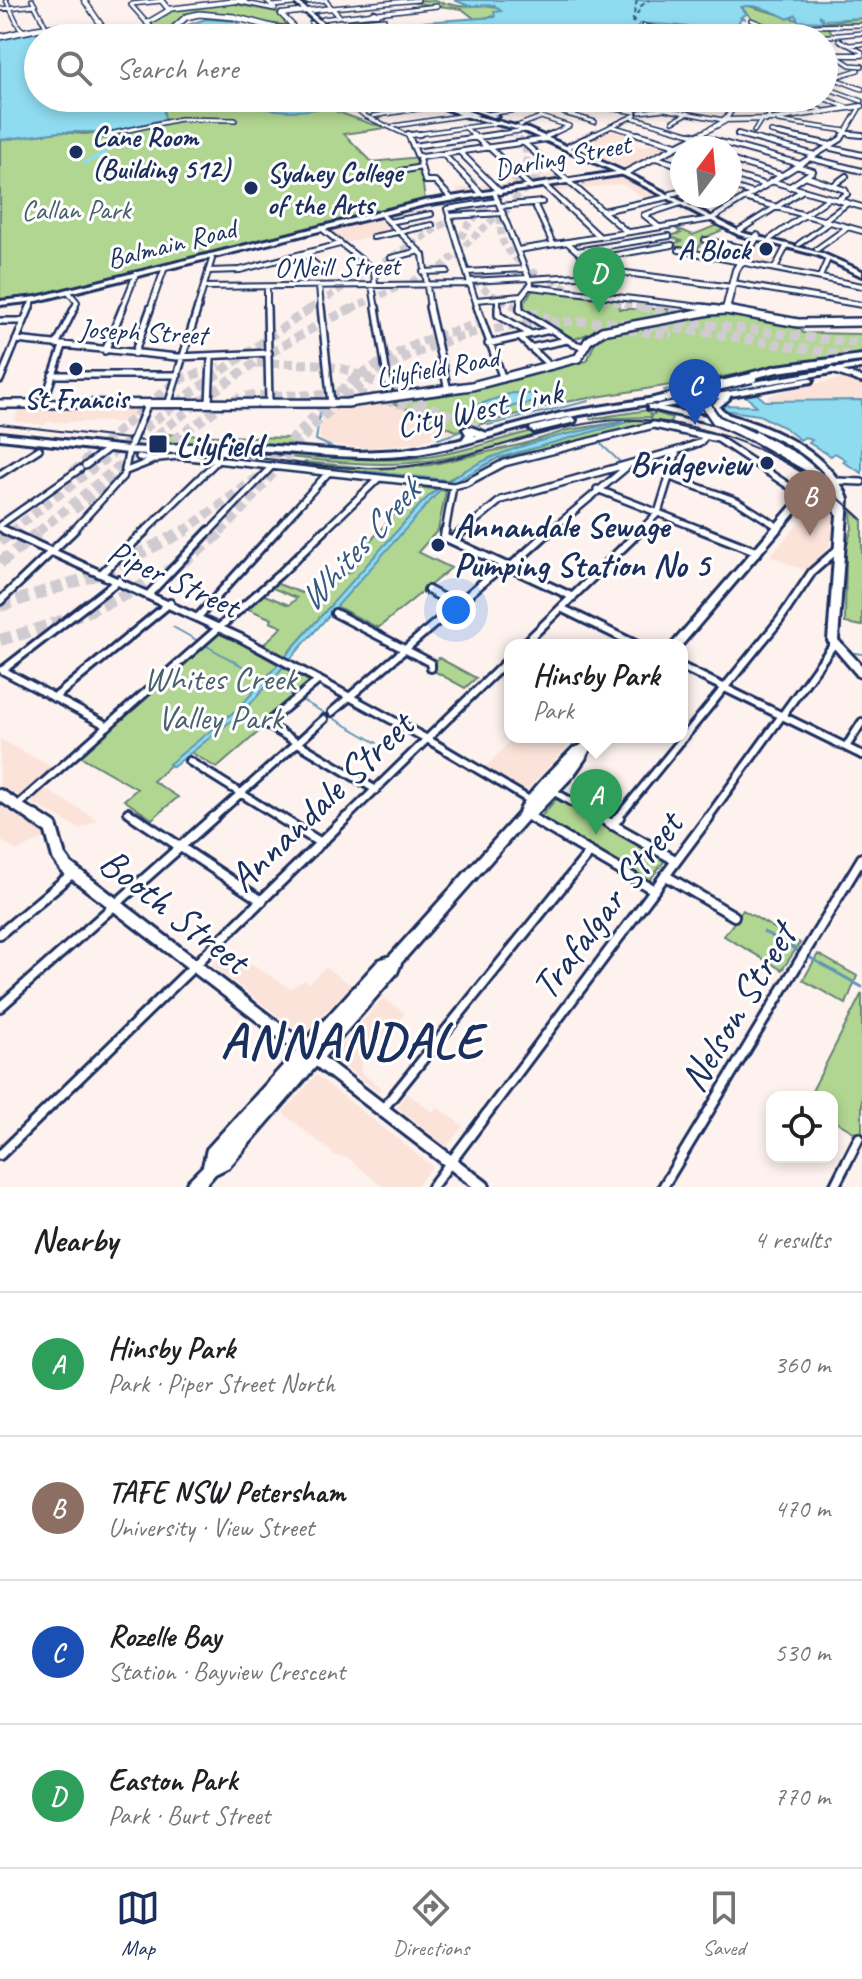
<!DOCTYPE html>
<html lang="en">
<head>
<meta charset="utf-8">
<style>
	body { margin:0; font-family:Caveat,sans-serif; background:#f2f2f2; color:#202124 }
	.controls { position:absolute; right:24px; bottom:24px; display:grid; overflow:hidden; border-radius:16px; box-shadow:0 4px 12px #0003 }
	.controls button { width:72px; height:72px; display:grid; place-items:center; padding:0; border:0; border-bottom:2px solid #e0e0e0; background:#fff; color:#202124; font:40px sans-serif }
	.compass { position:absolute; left:670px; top:136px; width:72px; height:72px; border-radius:50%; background:#fff; box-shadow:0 4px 12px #0003; rotate:16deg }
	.you { position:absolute; left:456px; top:610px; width:28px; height:28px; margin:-20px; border:6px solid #fff; border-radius:50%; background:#1a73e8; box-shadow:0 0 0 12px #1a73e833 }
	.badge { display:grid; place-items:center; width:52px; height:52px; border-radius:50%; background:#1b2f5e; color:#fff; font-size:26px; font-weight:700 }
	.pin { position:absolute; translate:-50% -66px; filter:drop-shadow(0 2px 4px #0008) }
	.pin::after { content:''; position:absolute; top:42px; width:28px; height:24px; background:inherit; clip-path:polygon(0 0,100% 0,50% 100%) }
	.popup { position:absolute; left:504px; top:639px; width:184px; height:104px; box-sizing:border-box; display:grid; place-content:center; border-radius:16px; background:#fff; filter:drop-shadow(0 2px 6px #0005); font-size:26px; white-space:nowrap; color:#757577 }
	.popup b { font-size:30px; color:#202124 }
	.popup::after { content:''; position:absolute; left:50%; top:100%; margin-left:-16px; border:16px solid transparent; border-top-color:#fff }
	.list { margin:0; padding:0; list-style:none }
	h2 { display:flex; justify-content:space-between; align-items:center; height:104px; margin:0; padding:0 32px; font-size:34px }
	h2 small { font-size:26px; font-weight:400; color:#757577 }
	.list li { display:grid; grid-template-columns:52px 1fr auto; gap:24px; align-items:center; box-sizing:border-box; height:144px; padding:0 32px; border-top:2px solid #e0e0e0 }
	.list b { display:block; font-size:30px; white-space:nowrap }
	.list p { margin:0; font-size:26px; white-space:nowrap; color:#757577 }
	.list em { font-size:26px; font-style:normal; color:#757577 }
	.icon { flex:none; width:44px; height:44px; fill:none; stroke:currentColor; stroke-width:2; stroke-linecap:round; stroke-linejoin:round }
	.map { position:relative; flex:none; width:862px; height:1187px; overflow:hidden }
	.search { position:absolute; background:#fff; box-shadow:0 4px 12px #0003; left:24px; right:24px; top:24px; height:88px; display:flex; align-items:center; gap:20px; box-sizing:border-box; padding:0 28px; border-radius:44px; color:#757577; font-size:30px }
	.sheet { height:680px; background:#fff }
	nav { display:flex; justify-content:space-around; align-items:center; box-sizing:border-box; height:112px; border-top:2px solid #e0e0e0; background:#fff; font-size:22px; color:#757577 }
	nav a { display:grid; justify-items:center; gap:4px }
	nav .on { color:#1b2f5e }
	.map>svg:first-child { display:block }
</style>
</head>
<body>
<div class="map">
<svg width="862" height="1187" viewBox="0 0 862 1187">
	<rect width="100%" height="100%" fill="#fdf2ee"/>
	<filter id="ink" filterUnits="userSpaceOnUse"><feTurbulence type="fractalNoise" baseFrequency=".0125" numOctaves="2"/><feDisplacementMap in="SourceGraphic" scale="16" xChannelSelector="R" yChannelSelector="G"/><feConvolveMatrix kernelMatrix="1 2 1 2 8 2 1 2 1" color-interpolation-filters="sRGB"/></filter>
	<g filter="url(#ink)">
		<path fill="#fbe3da" d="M612,128L642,137L631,144L643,147L656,141L672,146L629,169L576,146Z
			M522,174L527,178L556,174L562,180L461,195L456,189L506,182L502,176Z
			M623,176L662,196L646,200L622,184L554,192L548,187Z
			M379,216L394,230L346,243L328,229Z
			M757,242L783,247L772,266L745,262Z
			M838,379L862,383V400L768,401V396L783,391Z
			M393,403L456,431L420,442L370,448L322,444L319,437L323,409Z
			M156,406L178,408L177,411L137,410L132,422H48L45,425L14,421L19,408Z
			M818,502L833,508L835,526L829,546L808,572L770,556Z
			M514,737H576L523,794L484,769Z
			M0,739L54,768L21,797L0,785Z
			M43,788L98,820L80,829L29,801Z
			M0,806L42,830L45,838L17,851L0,840Z
			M227,950L290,988L305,980L309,983L325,967L351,985L303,1035L212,965Z
			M383,998L405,1013L363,1061L360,1072L381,1088L378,1092L332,1057Z
			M316,1075L432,1166L416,1187H383L348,1158L336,1156L283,1113Z
			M407,1093L433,1112L437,1107L463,1126L447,1147L397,1107Z"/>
		<path fill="#b1d691" stroke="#668278" stroke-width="2" d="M422,0C439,0 445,4 459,6C474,8 490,0 502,12L496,16L475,19L462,9L414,3Z
			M229,3L277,12L289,26L195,14L160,36L150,24L172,10Z
			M745,5L812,24L862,18V25L828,27L833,34L797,38L753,20L742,8Z
			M197,98H227L258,107L295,110L332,105L346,98H407L338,112L371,124L392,127L344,134L372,162L419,157L425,200L33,298L0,301V140L59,132L85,134L130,128L162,107Z
			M717,225L725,229L706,237L695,253L683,251L673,244L681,241L669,236L681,233L674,227L693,235Z
			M533,290L621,299L619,309H668L669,315L602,328L575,339L525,311L524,302Z
			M723,312L799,326L803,333L862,334V354L559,403L456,431L393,403L481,389L587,361L596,340L604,334Z
			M648,410L651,415L657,413L672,418L669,424L652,421L536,453L534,451L498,458L634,420L651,421V417L589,419Z
			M621,422L492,457L444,482L303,467L305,462L380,469L430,465L523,444L568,430Z
			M572,424C520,440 464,458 410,463C352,467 294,457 237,451C303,451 368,466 434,456C480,449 526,428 572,424Z
			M153,434L289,438L291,439L290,446H152L155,441H151L154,439L151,438Z
			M419,487L446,491L438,530L418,552L451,568L378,628L332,604L285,656L263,645L282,627L270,622L272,619L246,608L262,594L289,605L297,598L270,587L275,583L302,593L326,571L341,576L352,571L364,548Z
			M851,510L862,521V626L845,623L846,549L852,528Z
			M222,633L314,684L217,768L187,750L153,781L178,797L152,819L124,800L137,789L80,756L217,634Z
			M439,658L476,678L465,688L432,670L433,663Z
			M556,799L665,860L649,881L540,818Z
			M743,910L800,943L782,970L724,936Z
			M818,954L857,976L846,1004L803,980Z
			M862,993V1137L832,1119V1097H809Z"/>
		<path fill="#8fdbef" stroke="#6196b5" stroke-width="2" d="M454,0H862V18L824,20L819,15L823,22L798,21L796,15L788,19C775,12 756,3 741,7L747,14L741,17L746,19L741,18L736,27C704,33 673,22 639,24L633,36L636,38H333L394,24L495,17L494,12L501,11L494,5L469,6Z
			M206,19L235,21L247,31L277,38H172L188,25Z
			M59,28L80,32L91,38H38V98H197L163,106L165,119L112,132H59L0,140V39Z
			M227,98H346C313,118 262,112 227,98Z
			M512,393L534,394L549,400L514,406L498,414L474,406Z
			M757,394L765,401L862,400V473L843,462L846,460L835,453L831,456L809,443L812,440L805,437L800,440L785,428L759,415L723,410L722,405L757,406L745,396Z
			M621,422L624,423L498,458L440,490L246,709L173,767L169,764L240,707L420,505C471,451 551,438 621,422Z"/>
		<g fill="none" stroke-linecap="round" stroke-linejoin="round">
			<path stroke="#6196b5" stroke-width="2" d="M664,390L715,380
				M320,413L316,440L334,448
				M488,425L589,401
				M438,439L462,431
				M601,444L620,462
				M365,471L447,480
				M173,627L200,642
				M205,645L377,743
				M854,653L862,654"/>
			<path stroke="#6196b5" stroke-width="3" d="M764,932L802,953
				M807,956L862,987"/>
			<path stroke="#8fdbef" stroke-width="3" d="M111,136L112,132"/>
			<path stroke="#8fdbef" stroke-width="4" d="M85,163L106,152L111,134"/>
			<path stroke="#385a82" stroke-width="2" stroke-dasharray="5 4" stroke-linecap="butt" d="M632,23L637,0
				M633,23L641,6L649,0"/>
			<path stroke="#d0cbd1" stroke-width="6" stroke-dasharray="6 3" stroke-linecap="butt" d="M476,115L517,136"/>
			<path stroke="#d0cbd1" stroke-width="7" stroke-dasharray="7 4" stroke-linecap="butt" d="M534,148L542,167L534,183
				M506,191C524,172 537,154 515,134
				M486,207L467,226L457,245C465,280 489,296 521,309
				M508,209L500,219C501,227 500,237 504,244C528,285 608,301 652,309
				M309,309L442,225L510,187
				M351,309L441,268L538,177"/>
			<path stroke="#d0cbd1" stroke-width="9" stroke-dasharray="9 5" stroke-linecap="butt" d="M516,307L549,318
				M641,307L689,316
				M680,321L862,344
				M614,329L672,335
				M257,363L317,364L344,369L477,427
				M140,464L220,407L243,396L362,394L420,409
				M62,481L166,389L183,378L220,367
				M74,510L125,474
				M11,532L184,398L312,307
				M38,532C138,451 237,361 355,307
				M183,532L256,478L325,404L359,375L416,343L480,323
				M220,532C266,489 298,434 348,395C502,273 687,335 862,357"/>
			<path stroke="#d0cbd1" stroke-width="12" stroke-dasharray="12 6" stroke-linecap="butt" d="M0,541L14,530
				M0,563L41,530
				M0,606L99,574L186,530
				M0,640C81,618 159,587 223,530"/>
			<defs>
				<path id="minor-far4" d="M6,0L19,27L25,32
					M32,0L46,27
					M231,0L275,9
					M266,0L275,9
					M325,0L332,8L418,0
					M307,2L326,0
					M132,4L161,1
					M131,5L147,23
					M273,6L293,4
					M0,9L35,5
					M377,13L437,6
					M323,19L337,17
					M751,20L794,38
					M350,22L384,19
					M311,23L312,26
					M644,26L695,38
					M812,26L862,25
					M666,32L675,29L703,34
					M728,38L751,34
					M808,38L862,33
					M839,40L862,52
					M849,45L862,44
					M824,48L850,65L862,66
					M824,75L862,89
					M832,78L858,70
					M824,87L862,101
					M485,98L497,105L545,99
					M683,98L734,107
					M780,98L821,110
					M823,98L846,107
					M580,99L633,107L678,101
					M553,104L576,103L635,112
					M554,106L564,113L595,122
					M354,107L365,116L409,136
					M354,107L410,98
					M664,109L723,120
					M640,112L664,109L678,100
					M488,114L550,105
					M373,116L429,107
					M631,117L698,136
					M673,121L688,113
					M766,121L778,98
					M778,121L846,131
					M520,125L541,117L569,126L548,136
					M394,126L466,115
					M611,126L645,136
					M466,128L474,136
					M754,131L761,120
					M771,132L788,136
					M845,133L862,135
					M738,134L744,136
					M105,135L180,119L235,120
					M410,135L500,123
					M486,136L526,130
					M591,136L635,115
					M843,136L859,109L857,106"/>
				<path id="minor-far3" d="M408,134L417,155L422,157
					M472,134L488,148
					M638,134L687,148
					M691,134L800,164
					M738,134L815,155
					M779,134L831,145
					M851,134L862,135
					M105,135L111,134
					M410,135L420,134
					M547,136L552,134
					M524,143L627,232
					M413,146L500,134
					M569,146L595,134
					M827,147L862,155
					M490,148L531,187
					M460,152L500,192
					M443,154L482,194
					M422,157L547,139
					M422,157L419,159L425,181H435L451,198
					M656,158L682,166
					M809,158L862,171
					M730,160L781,175
					M730,174L766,185
					M805,176L845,190L847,194L837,200
					M395,177L401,171L421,167
					M771,181L862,207
					M835,184L846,176
					M544,185L600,237
					M730,186L752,193
					M789,187L813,171L796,166
					M494,192L531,284L520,298V309
					M671,194L682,191
					M744,198L862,231
					M687,202L707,196
					M534,203L553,244
					M500,206L542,202
					M603,211L668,197
					M380,213L423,255L430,309
					M449,216L503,213
					M823,221L848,203
					M389,222L431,214
					M659,227L644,215L681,203
					M321,228L374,270L375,285
					M740,230L803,190
					M373,237L432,225
					M770,239L829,198
					M705,240L748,249
					M568,243L587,260L672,245
					M799,244L828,223
					M817,249L848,227
					M518,250L711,219L841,139L844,134
					M679,250L862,286
					M577,251L669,236
					M303,254L325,272
					M391,258L420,251
					M775,268L787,245
					M208,271L240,270L340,244
					M423,272L447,271
					M467,272L525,269
					M820,277L827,261
					M529,279L626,273L732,287
					M470,281L528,278
					M733,283L862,305
					M372,285L376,309
					M319,286L321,309
					M204,287L470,284
					M267,287V309
					M531,287L718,309
					M68,291L77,302L74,309
					M498,298V309
					M476,300L521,296
					M29,309L33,300
					M122,309L136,274
					M150,309L165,267
					M197,309L212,259L210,256
					M478,309L447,209L498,201"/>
				<path id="minor-far2" d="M267,307L269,404
					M321,307L331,404
					M376,307L389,389
					M429,307L448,390
					M477,307L503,379
					M498,307V315L531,334
					M520,307V310L574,344L585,347
					M701,307L718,309
					M0,321H24
					M519,337L546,362
					M16,340L177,357L269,353
					M488,344L550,330
					M56,345L75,307
					M530,348L567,340
					M105,351L123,307
					M134,354L151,307
					M832,370L862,380
					M52,375H178
					M0,380L30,307
					M169,402L198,307
					M209,403L211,360
					M43,404L63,346
					M139,457L155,460
					M85,466L109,448
					M126,471L159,458L179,456L453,486L466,483L504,463L654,425L718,439L792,488
					M0,474L39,449
					M670,477L737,501L780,528
					M838,481L862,482
					M597,489L707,532
					M0,525L80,469
					M0,528L9,532
					M72,532L124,475L129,448
					M144,532L218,460
					M209,532L272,466
					M275,532L328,473
					M323,532L379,478
					M445,532L453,486
					M462,532L501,500L682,449L701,442L705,437
					M549,532L628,466
					M639,532L658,513L677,451"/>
				<path id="minor-far1" d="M4,530L241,638L427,739L531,801
					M445,530L444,537L573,597
					M702,530L758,552
					M452,540L464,530
					M509,568L551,530
					M102,573L146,530
					M428,590L456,605
					M149,594L210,530
					M0,601L74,530
					M561,608L637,645
					M335,613L431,663V668
					M198,617L277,530
					M523,645L641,530
					M682,667L862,755
					M2,670L108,726
					M3,670L119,580
					M319,680L266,724L376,790
					M54,698L170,603
					M332,712L503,565
					M846,747L862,722
					M189,761L282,819
					M551,790L602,819
					M18,805L281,573L325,530
					M128,812L138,819
					M525,814L533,819
					M212,819L324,719
					M345,819L510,658
					M617,819L779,621L812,572L838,549
					M707,819L834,644"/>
				<path id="minor" d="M135,817L262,901
					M279,817L321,843
					M530,817L654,890
					M599,817L675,860
					M612,825L619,817
					M666,876L734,916
					M0,934L73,873
					M0,1007L214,817
					M382,1110L590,852
					M0,1155L347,817
					M432,1187L709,817
					M663,1187L862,858
					M834,1187L859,1138"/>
				<path id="tertiary-far1" d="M84,0L108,35L106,38
					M168,9L245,0
					M374,12L378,14H370Z
					M281,14L332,8L339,16
					M281,14L292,25L289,29
					M343,17L371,14
					M160,38L147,23L169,10L161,0
					M824,55H862
					M726,119L739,98
					M723,120L775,119L862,106
					M697,136L725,121"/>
				<path id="tertiary" d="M627,172L701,134"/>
				<path id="secondary-far4" d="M335,32L340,27
					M0,37C47,26 60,22 106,38
					M163,38L186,17L199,14L234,17L272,27L318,33"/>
				<path id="secondary-far3" d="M726,309L736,270L757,236"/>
				<path id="secondary-far2" d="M726,310L727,307
					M0,404L347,403L472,386L578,358L588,341L602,331L710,311L726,310L798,323L862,322"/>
				<path id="secondary-far1" d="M0,795L37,819"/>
				<path id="secondary" d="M34,817L51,828L59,857L66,867L483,1187"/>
				<path id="primary" d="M623,171L626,173L625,174L424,205L37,301L0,305V301L37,297L424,201Z
					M648,405H651L721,419L725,422L721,425L651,409H648Z
					M715,412H718C765,424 830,450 848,499L838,640L862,666V677L858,676L828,641L837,515L833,506L817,492L806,500L682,645H671L800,496L820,482L793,459L741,431V427H747L799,455L829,480L830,482L823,488L838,501C830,455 756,427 715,416Z
					M588,737H601L589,751L585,759L573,776L535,816L529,818L401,963L397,973L229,1167L215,1174L204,1187H186L188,1181L203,1166L207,1149L379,960L390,956L519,813C523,796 560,762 573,748L580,746Z"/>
				<path id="trunk" d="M291,0H296L330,29V31H326Z
					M418,98H426L468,114L528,129L629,174L743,233L821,253L862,271V276L817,255L739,235L625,176L524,131L464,116Z
					M437,98H445L498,116L493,117Z
					M862,364V368L682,398L678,396L682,394Z
					M809,378L813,380L812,382L730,396L729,399L719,407L730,416L726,418L710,407L720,398L659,408L655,406L659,404Z
					M667,396L671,398L670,400C630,408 589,412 550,421C500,432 452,451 402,456C343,461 284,449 225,450L221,447L225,444H247L358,452L403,450L456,441L561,413Z
					M572,417L576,420L575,422L534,432L530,429L531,427Z
					M0,433L128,447L171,449L175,452L171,455L128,453L0,439Z
					M753,434L818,470L819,472L815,475L812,474L750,439V435Z"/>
				<path id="motorway" d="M422,98H431L479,115L474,116Z
					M862,355V361L777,372L657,403L653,400L654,398L777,366Z
					M468,426L487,433L489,435L484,438L475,435L470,442H464L462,440L466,434L463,429Z"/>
			</defs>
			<use href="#minor-far4" stroke="#1b2f5e" stroke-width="6"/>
			<use href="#minor-far3" stroke="#1b2f5e" stroke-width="8"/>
			<use href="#minor-far2" stroke="#1b2f5e" stroke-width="10"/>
			<use href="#minor-far1" stroke="#1b2f5e" stroke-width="12"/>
			<use href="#minor" stroke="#1b2f5e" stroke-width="14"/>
			<use href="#tertiary-far1" stroke="#1b2f5e" stroke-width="7"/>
			<use href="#tertiary" stroke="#1b2f5e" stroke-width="9"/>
			<use href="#secondary-far4" stroke="#1b2f5e" stroke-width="8"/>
			<use href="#secondary-far3" stroke="#1b2f5e" stroke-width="10"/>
			<use href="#secondary-far2" stroke="#1b2f5e" stroke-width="12"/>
			<use href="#secondary-far1" stroke="#1b2f5e" stroke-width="16"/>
			<use href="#secondary" stroke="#1b2f5e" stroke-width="18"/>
			<use href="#primary" stroke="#1b2f5e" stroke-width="6"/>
			<use href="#trunk" stroke="#1b2f5e" stroke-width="6"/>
			<use href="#motorway" stroke="#1b2f5e" stroke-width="6"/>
			<use href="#minor-far4" stroke="#fff" stroke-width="3"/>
			<use href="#minor-far3" stroke="#fff" stroke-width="4"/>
			<use href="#minor-far2" stroke="#fff" stroke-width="5"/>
			<use href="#minor-far1" stroke="#fff" stroke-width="6"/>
			<use href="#minor" stroke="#fff" stroke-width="8"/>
			<use href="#tertiary-far1" stroke="#fff" stroke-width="4"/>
			<use href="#tertiary" stroke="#fff" stroke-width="5"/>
			<use href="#secondary-far4" stroke="#fff" stroke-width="5"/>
			<use href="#secondary-far3" stroke="#fff" stroke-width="6"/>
			<use href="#secondary-far2" stroke="#fff" stroke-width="7"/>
			<use href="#secondary-far1" stroke="#fff" stroke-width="10"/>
			<use href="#secondary" stroke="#fff" stroke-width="12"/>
			<use href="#primary" fill="#fff" fill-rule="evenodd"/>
			<use href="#trunk" fill="#fff" fill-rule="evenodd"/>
			<use href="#motorway" fill="#fff" fill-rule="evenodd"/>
			<path stroke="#1b2f5e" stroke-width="2" d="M0,424L153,442
				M216,452C280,460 344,473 409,466C474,459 533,431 597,422C690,409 796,455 862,519"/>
			<defs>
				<path id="minor-bridge" d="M131,444L146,408"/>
				<path id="trunk-bridge-far1" d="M319,29L325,38
					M328,30L340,38"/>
				<path id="trunk-bridge" d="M752,378L717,386L703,401L716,420L753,437
					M162,449L214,447
					M207,451L233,449"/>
			</defs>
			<use href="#minor-bridge" stroke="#1b2f5e" stroke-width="10" stroke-linecap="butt"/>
			<use href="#trunk-bridge-far1" stroke="#1b2f5e" stroke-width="8" stroke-linecap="butt"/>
			<use href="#trunk-bridge" stroke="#1b2f5e" stroke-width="13" stroke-linecap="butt"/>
			<use href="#minor-bridge" stroke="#fff" stroke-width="5"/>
			<use href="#trunk-bridge-far1" stroke="#fff" stroke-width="5"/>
			<use href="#trunk-bridge" stroke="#fff" stroke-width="8"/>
		</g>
	</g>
	<g fill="#1b2f5e" stroke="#fff" stroke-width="3">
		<circle cx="76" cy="152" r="8"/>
		<circle cx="251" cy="188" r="8"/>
		<circle cx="766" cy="249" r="8"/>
		<circle cx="76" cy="369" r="8"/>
		<rect x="148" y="434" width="20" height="20" rx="4"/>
		<circle cx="767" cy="463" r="8"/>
		<circle cx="438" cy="545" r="8"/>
	</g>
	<g text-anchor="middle" stroke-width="6" stroke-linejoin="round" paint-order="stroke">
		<g font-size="28" font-weight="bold" fill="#1b2f5e" stroke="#fff" text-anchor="start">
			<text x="92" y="146">Cane Room<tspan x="92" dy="32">(Building 512)</tspan></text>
			<text x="267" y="182">Sydney College<tspan x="267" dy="32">of the Arts</tspan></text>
			<text x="750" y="259" text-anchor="end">A Block</text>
			<text x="76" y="408" text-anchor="middle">St Francis</text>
		</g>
		<g font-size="28" fill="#1b2f5e" stroke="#fff">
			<text transform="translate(562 156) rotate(-11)" y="10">Darling Street</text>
			<text transform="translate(171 243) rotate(-14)" y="10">Balmain Road</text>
			<text transform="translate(337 266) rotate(-1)" y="10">O'Neill Street</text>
			<text transform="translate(143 331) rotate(3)" y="10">Joseph Street</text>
			<text transform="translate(437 367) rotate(-10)" y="10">Lilyfield Road</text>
		</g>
		<g font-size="28" fill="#48616d" stroke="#fff">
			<text x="76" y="219">Callan Park</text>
		</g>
		<g font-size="34" fill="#1b2f5e" stroke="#fff">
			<text transform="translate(479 408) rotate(-12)" y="12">City West Link</text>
			<text transform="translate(174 578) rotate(25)" y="12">Piper Street</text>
		</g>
		<g font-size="34" font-weight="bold" fill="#1b2f5e" stroke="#fff" text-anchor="start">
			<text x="176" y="456">Lilyfield</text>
			<text x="751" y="475" text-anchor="end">Bridgeview</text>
			<text x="454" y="537">Annandale Sewage<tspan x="454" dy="39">Pumping Station No 5</tspan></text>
		</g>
		<g font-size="34" fill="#48616d" stroke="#fff">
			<text x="220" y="690">Whites Creek<tspan x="220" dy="39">Valley Park</tspan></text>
		</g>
		<g font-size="36" font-style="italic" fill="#385a82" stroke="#fff">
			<text transform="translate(358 544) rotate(-48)" y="13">Whites Creek</text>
		</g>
		<g font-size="40" fill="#1b2f5e" stroke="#fff">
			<text transform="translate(320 801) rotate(-44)" y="14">Annandale Street</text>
			<text transform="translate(606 905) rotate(-53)" y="14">Trafalgar Street</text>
			<text transform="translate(175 910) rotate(38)" y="14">Booth Street</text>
			<text transform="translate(737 1007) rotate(-59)" y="14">Nelson Street</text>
		</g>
		<g font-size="50" font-weight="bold" letter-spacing="2" fill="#1b2f5e" stroke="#fff">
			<text x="352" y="1057">ANNANDALE</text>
		</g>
	</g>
</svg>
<div class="controls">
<button><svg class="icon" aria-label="locate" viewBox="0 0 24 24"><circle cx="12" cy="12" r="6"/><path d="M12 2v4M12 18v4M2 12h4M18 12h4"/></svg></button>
</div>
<svg class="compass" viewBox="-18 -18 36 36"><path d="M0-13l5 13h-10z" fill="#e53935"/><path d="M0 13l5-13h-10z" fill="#757577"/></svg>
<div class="you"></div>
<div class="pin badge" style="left:596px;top:835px;background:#2e9e5b">A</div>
<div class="popup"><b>Hinsby Park</b>Park</div>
<div class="pin badge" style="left:810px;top:536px;background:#8d6e63">B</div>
<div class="pin badge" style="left:695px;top:425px;background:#1a4fb4">C</div>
<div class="pin badge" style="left:599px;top:313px;background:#2e9e5b">D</div>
<div class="search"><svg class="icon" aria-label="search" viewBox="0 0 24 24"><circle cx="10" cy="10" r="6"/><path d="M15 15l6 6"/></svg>Search here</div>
</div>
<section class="sheet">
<h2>Nearby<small>4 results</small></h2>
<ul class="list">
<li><span class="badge" style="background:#2e9e5b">A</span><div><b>Hinsby Park</b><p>Park · Piper Street North</p></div><em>360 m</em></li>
<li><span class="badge" style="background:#8d6e63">B</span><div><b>TAFE NSW Petersham</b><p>University · View Street</p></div><em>470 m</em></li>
<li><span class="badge" style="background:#1a4fb4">C</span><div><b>Rozelle Bay</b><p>Station · Bayview Crescent</p></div><em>530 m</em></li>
<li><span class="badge" style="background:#2e9e5b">D</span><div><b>Easton Park</b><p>Park · Burt Street</p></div><em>770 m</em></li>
</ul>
</section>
<nav>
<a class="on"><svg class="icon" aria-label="map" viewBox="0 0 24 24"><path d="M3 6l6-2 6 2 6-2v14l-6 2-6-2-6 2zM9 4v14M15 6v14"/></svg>Map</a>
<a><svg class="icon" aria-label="directions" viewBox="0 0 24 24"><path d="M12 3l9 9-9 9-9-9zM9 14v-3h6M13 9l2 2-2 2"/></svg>Directions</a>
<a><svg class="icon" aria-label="saved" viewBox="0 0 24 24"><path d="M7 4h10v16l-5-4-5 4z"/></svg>Saved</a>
</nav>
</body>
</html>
